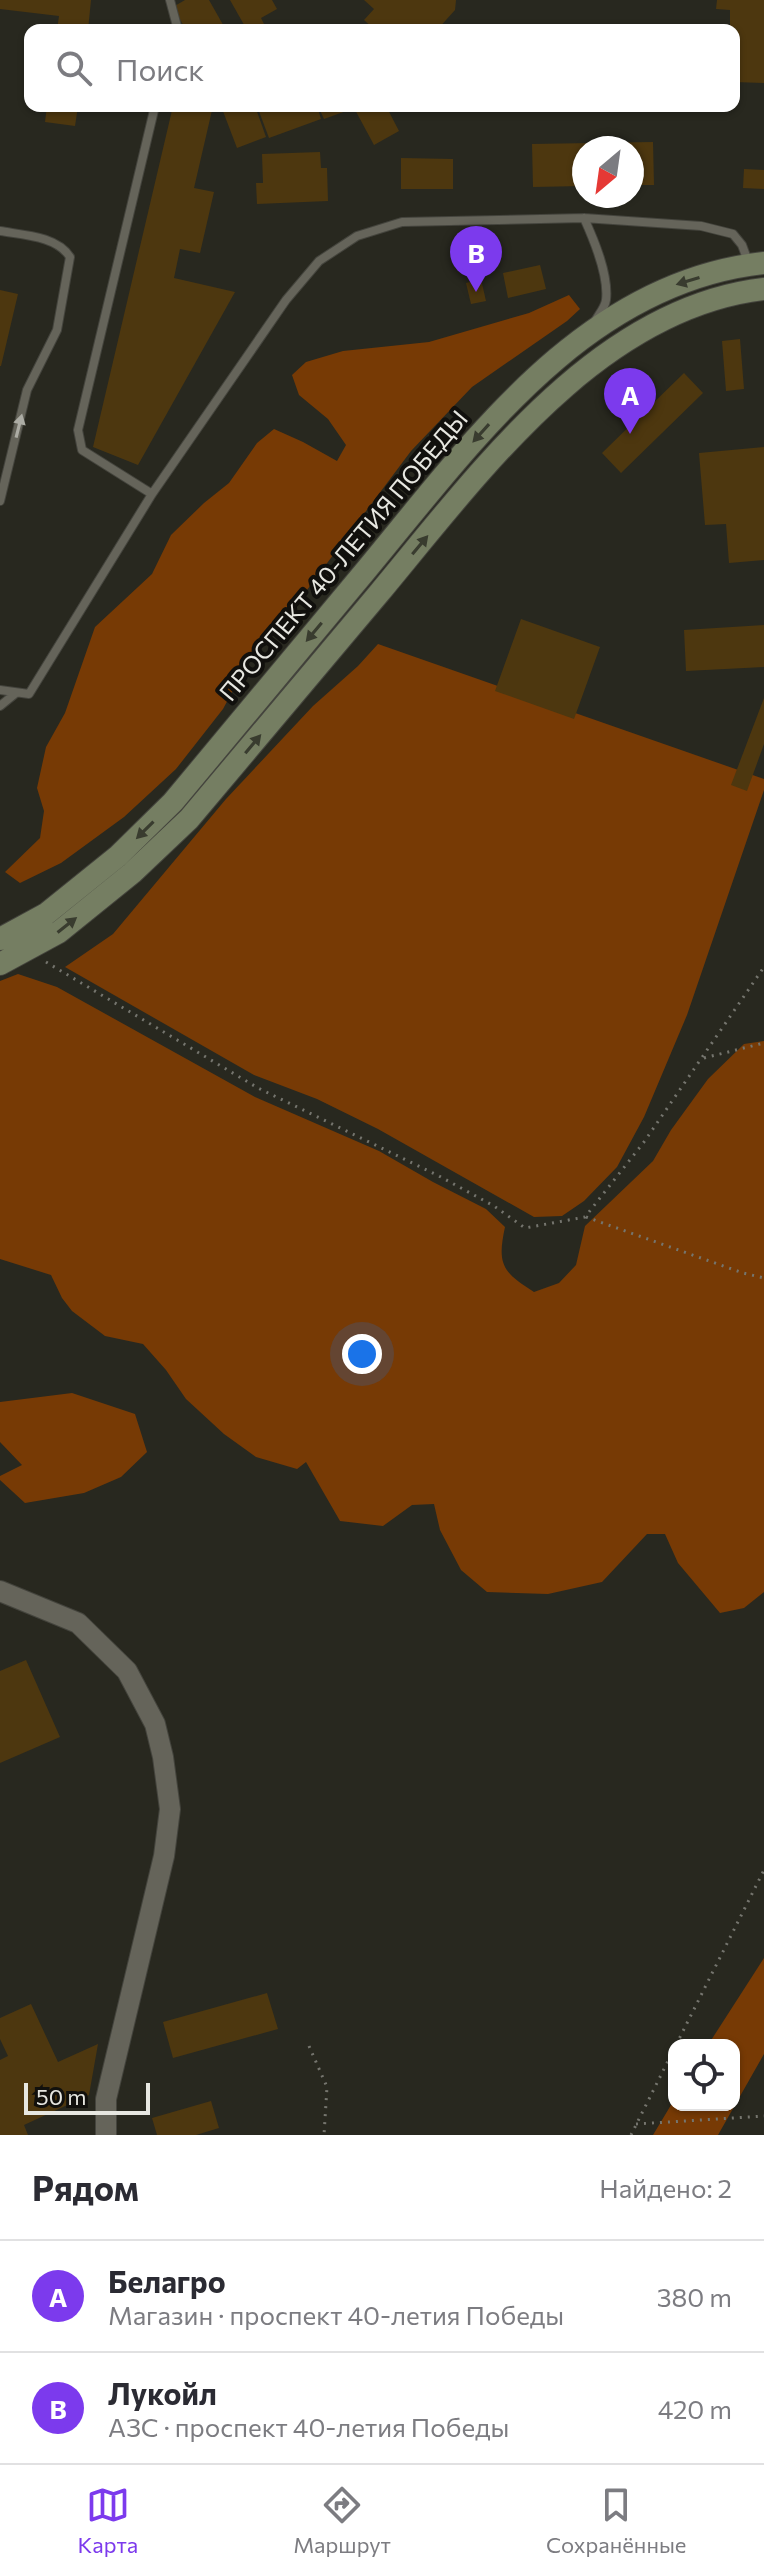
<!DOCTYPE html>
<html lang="ru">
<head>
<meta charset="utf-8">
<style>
	body { margin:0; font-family:Commissioner,sans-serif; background:#f2f2f3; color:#2b2b33 }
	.controls { position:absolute; right:24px; bottom:24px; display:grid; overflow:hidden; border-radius:16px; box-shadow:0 2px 6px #0004 }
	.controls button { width:72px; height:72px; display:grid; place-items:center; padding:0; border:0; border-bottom:2px solid #e1e1e2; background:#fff; color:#2b2b33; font:40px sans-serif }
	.compass { position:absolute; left:572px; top:136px; width:72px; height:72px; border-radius:50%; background:#fff; box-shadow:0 2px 6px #0004; rotate:209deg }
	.scale { position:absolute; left:24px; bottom:20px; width:126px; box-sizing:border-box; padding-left:8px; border:4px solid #e7e7e1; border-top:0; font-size:22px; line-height:28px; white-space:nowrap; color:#e7e7e1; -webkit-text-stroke:6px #11100d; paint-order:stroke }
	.you { position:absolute; left:362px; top:1354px; width:28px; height:28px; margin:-20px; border:6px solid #fff; border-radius:50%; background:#1a73e8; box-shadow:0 0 0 12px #1a73e833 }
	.badge { display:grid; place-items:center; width:52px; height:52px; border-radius:50%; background:#7c3aed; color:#fff; font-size:26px; font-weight:700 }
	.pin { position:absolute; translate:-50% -66px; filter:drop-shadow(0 2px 4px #0008) }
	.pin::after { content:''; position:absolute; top:42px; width:28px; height:24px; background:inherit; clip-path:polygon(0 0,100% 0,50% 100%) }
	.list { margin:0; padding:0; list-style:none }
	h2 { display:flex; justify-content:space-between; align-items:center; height:104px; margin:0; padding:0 32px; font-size:34px }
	h2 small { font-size:26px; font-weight:400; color:#7c7c81 }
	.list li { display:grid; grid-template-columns:52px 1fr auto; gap:24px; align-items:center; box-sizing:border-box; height:112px; padding:0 32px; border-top:2px solid #e1e1e2 }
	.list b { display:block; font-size:30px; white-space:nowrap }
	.list p { margin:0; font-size:26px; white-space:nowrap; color:#7c7c81 }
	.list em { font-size:26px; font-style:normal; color:#7c7c81 }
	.icon { flex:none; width:44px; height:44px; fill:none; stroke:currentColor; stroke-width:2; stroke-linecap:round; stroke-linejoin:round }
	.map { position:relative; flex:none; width:764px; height:2135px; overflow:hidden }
	.search { position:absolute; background:#fff; box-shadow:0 2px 6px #0004; left:24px; right:24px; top:24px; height:88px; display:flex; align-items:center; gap:20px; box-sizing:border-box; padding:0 28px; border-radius:16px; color:#7c7c81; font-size:30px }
	.sheet { height:328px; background:#fff }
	nav { display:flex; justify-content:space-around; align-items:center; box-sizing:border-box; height:112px; border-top:2px solid #e1e1e2; background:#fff; font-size:22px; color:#7c7c81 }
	nav a { display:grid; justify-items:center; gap:4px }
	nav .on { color:#7c3aed }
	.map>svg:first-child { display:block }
</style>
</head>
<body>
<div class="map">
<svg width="764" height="2135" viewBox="0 0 764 2135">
	<rect width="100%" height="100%" fill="#28281f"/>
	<path fill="#773a05" d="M569,295L580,309L567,321L472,387L411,451L286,618L252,655L223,709L176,769L124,817L61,863L20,883L5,872L40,838L44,811L37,788L46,747L65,713L95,627L152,574L171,535L204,503L229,483L257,443L274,429L303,442L337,461L346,445L328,419L299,395L292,375L306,362L343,351L429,342L529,313Z
		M378,644L764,779V790L687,1015L644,1117L617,1167L584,1201L562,1216L534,1217L378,1129L317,1099L254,1075L65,967L113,934L226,799L313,706L358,666Z
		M18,974L57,987L255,1097L379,1151L433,1182L486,1209L505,1227C497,1264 502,1272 534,1292L559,1283L576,1265L585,1226L653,1161L671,1130L708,1079L744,1044L764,1041V1592L744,1608L720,1613L678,1563L665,1534H647L602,1582L548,1594L487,1592L461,1570L440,1530L434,1504L412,1505L383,1526L340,1521L306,1462L297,1469L256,1457L224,1434L186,1399L166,1370L143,1344L105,1336L72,1311L62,1298L51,1275L0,1259V981Z
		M72,1393L135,1414L147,1452L121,1477L84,1493L25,1503L0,1480V1476L22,1465L0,1442V1402Z
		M764,1958V2054L718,2135H653L674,2100V2105H734V2045H708Z"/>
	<path fill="#4d370f" d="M0,0H91L88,30H57L59,16L0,9Z
		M185,0H209L226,30H186L173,7Z
		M230,0H272L277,9L261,18L267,30H247Z
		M364,0H456L455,10L437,30H375L364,20L374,9Z
		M717,0H764V83L734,82V30H730V10L716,9Z
		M47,106H78L75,126L45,122Z
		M173,106H213L194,188L214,192L200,253L180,249L174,278L235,292L138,465L93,447Z
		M221,106H255L266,137L237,148Z
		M257,106H317L321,119L269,138Z
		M318,106H347L349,110L324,119Z
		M353,106H386L399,131L374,145Z
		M653,142L654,185H632V148H584V186L533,187L532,144Z
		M320,152L321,168H327L328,201L257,204L256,183H263L262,154Z
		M401,158L453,159V189H401Z
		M744,169L764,170V189L743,188Z
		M540,265L546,289L508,298L503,273Z
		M481,279L486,301L471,304L466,283Z
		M0,290L18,294L1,366H0Z
		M740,339L744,389L726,391L722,341Z
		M684,373L703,393L621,473L602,453Z
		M764,447V560L729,563L726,524L705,525L699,453Z
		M521,619L600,647L574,719L495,691Z
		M764,625V667L686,671L684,630Z
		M764,698V744L747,791L731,785Z
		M26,1660L60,1737L0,1763V1671Z
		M267,1993L278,2029L173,2058L163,2022Z
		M31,2004L58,2062L98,2044L89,2095L24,2125L28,2135H0V2060L8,2056L0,2039V2018Z
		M211,2101L219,2128L196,2135H157L152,2118Z"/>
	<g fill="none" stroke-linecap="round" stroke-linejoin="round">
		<defs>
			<path id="service" d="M170,0L178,30
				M584,218C594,240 609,275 606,300C605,308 598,315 594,323
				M0,231C23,235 57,236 70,257L57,330L27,390L0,501
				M152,494L82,450L78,430L155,106
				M0,690L29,694L152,494L286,300L319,261L357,236L402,222L584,218L701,226L733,234L742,245L749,264
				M0,706L16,693"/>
			<path id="tertiary" d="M0,1591L78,1623L127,1671L155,1724L163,1757L170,1809L164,1856L106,2099V2135"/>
			<path id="secondary" d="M0,939L46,914L118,856L173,802C238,724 303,646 367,569C473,441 585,282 764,263
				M0,964L59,932L132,873L189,819C253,744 316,668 380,592C479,473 598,308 764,289"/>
		</defs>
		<use href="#service" stroke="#44443d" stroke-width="10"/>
		<use href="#tertiary" stroke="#44443d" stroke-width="22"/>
		<use href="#secondary" stroke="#44443d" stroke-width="24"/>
		<path stroke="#75756e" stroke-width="3" stroke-dasharray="2 6" stroke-linecap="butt" d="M46,962L258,1088L439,1176L494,1206L525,1228L585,1217L644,1142L764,967
			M704,1058L764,1043
			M586,1217L743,1273L764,1278
			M676,2045L764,1870
			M309,2046L327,2087L324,2135
			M636,2124L764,2116
			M631,2135L674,2049"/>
		<use href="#service" stroke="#65645a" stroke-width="8"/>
		<use href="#tertiary" stroke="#65645a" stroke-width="20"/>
		<use href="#secondary" stroke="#757e62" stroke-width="22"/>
	</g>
	<defs><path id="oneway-solid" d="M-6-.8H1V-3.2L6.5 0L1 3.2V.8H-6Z" transform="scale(2)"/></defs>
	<g fill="#393c2f">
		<use href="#oneway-solid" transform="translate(688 281) rotate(163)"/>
		<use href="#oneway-solid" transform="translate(481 433) rotate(132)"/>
		<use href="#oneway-solid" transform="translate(420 545) rotate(-50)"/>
		<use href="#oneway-solid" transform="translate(314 632) rotate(130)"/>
		<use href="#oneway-solid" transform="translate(253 744) rotate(-50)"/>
		<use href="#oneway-solid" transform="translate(145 830) rotate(135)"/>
		<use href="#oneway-solid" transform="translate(67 925) rotate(-38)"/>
	</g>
	<use fill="#acaca4" href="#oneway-solid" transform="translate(19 426) rotate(-76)"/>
	<g text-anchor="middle" stroke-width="8" stroke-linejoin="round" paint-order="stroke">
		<g font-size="24" fill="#e7e7e1" stroke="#11100d">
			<text transform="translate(344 556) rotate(-50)" y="8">ПРОСПЕКТ 40-ЛЕТИЯ ПОБЕДЫ</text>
		</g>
	</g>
</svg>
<div class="controls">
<button><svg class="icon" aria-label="locate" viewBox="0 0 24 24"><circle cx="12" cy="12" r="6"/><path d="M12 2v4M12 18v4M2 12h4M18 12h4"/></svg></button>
</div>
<svg class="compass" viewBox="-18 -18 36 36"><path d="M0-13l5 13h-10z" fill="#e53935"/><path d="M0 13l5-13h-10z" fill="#7c7c81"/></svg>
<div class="scale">50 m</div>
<div class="you"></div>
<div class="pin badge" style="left:630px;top:434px">A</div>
<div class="pin badge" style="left:476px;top:292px">B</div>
<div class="search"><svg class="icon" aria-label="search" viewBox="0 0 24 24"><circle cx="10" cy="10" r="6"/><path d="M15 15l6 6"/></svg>Поиск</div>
</div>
<section class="sheet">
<h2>Рядом<small>Найдено: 2</small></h2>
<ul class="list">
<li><span class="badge">A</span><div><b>Белагро</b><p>Магазин · проспект 40-летия Победы</p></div><em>380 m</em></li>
<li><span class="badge">B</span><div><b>Лукойл</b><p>АЗС · проспект 40-летия Победы</p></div><em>420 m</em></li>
</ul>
</section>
<nav>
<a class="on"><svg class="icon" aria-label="map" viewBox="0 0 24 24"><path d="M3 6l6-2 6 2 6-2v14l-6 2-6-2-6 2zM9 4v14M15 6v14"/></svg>Карта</a>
<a><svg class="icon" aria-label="directions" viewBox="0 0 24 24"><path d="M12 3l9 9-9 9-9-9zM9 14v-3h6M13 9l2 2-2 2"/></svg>Маршрут</a>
<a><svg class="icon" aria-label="saved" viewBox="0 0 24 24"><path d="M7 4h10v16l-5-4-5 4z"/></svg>Сохранённые</a>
</nav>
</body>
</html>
